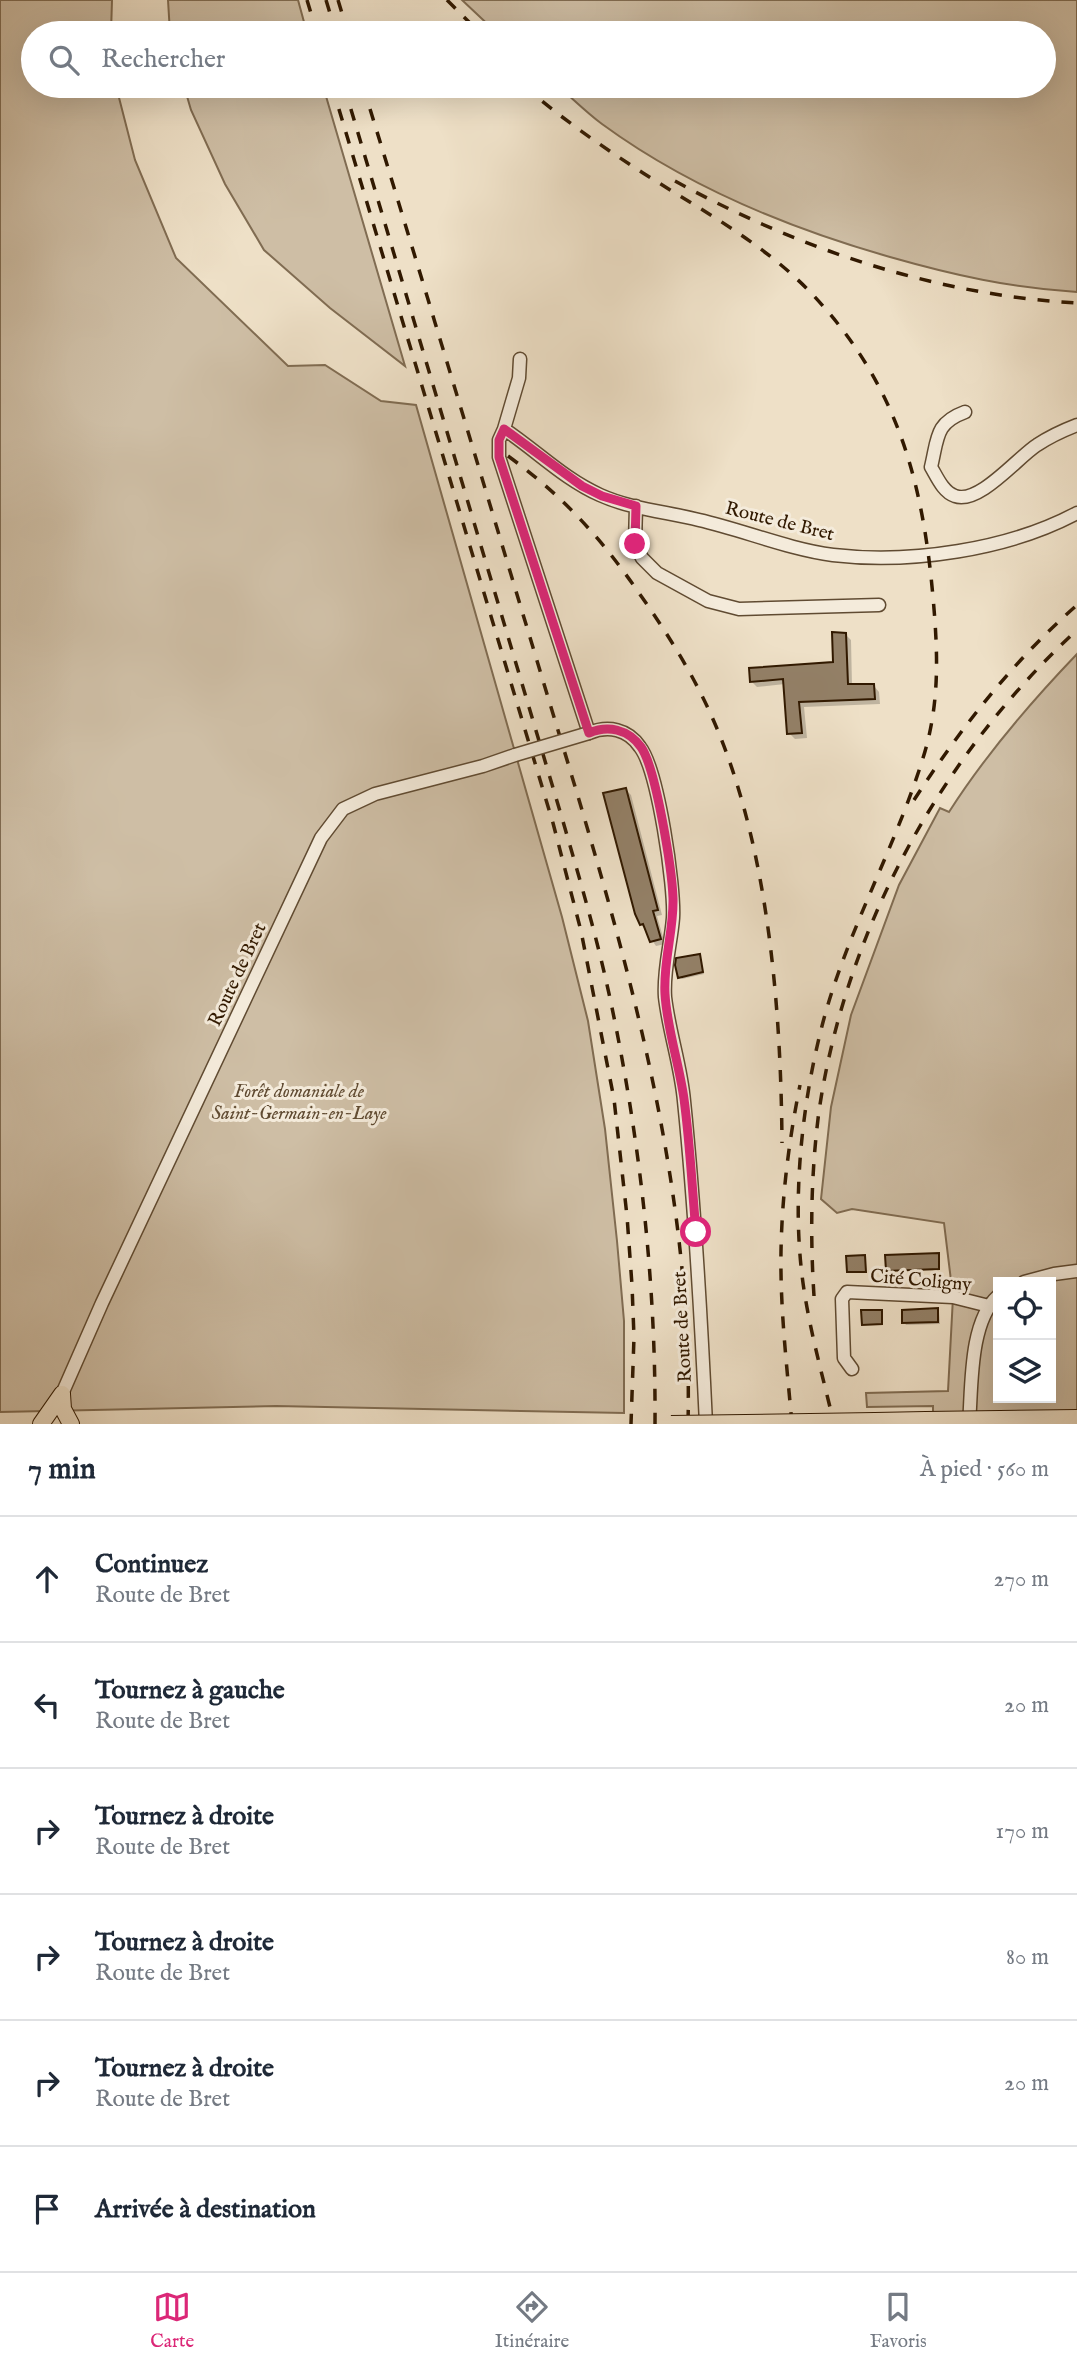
<!DOCTYPE html>
<html lang="fr">
<head>
<meta charset="utf-8">
<style>
	body { margin:0; font-family:"IM FELL English",serif; background:#f6f6f7; color:#1f2937 }
	.controls { position:absolute; right:21px; bottom:21px; display:grid; overflow:hidden; border-radius:0px; box-shadow:0 7px 28px #0002 }
	.controls button { width:63px; height:63px; display:grid; place-items:center; padding:0; border:0; border-bottom:2px solid #e0e1e3; background:#fff; color:#1f2937; font:35px sans-serif }
	.stop { position:absolute; width:21px; height:21px; margin:-16px; border:5px solid #db2777; border-radius:50%; background:#fff }
	.stop.end { background:#db2777; border-color:#fff; box-shadow:0 2px 7px #0008 }
	.list { margin:0; padding:0; list-style:none }
	h2 { display:flex; justify-content:space-between; align-items:center; height:91px; margin:0; padding:0 28px; font-size:30px }
	h2 small { font-size:23px; font-weight:400; color:#747a83 }
	.list li { display:grid; grid-template-columns:46px 1fr auto; gap:21px; align-items:center; box-sizing:border-box; height:126px; padding:0 28px; border-top:2px solid #e0e1e3 }
	.list b { display:block; font-size:26px; white-space:nowrap }
	.list p { margin:0; font-size:23px; white-space:nowrap; color:#747a83 }
	.list em { font-size:23px; font-style:normal; color:#747a83 }
	.icon { flex:none; width:38px; height:38px; fill:none; stroke:currentColor; stroke-width:2; stroke-linecap:round; stroke-linejoin:round }
	.map { position:relative; flex:none; width:1077px; height:1424px; overflow:hidden }
	.search { position:absolute; background:#fff; box-shadow:0 7px 28px #0002; left:21px; right:21px; top:21px; height:77px; display:flex; align-items:center; gap:18px; box-sizing:border-box; padding:0 24px; border-radius:38px; color:#747a83; font-size:26px }
	.sheet { height:847px; background:#fff }
	nav { display:flex; justify-content:space-around; align-items:center; box-sizing:border-box; height:98px; border-top:2px solid #e0e1e3; background:#fff; font-size:19px; color:#747a83 }
	nav a { display:grid; justify-items:center; gap:4px }
	nav .on { color:#db2777 }
	.map>svg:first-child { display:block }
</style>
</head>
<body>
<div class="map">
<svg width="1077" height="1424" viewBox="0 0 1077 1424">
	<rect width="100%" height="100%" fill="#eee0c7"/>
	<filter id="stains"><feTurbulence type="fractalNoise" baseFrequency=".00286" numOctaves="4"/><feColorMatrix values="0 0 0 0 .2 0 0 0 0 .09 0 0 0 0 .02 0 0 0 .5 -.17"/></filter>
	<radialGradient id="worn" r=".72"><stop offset=".6" stop-color="#630" stop-opacity="0"/><stop offset="1" stop-color="#630" stop-opacity=".3"/></radialGradient>
	<path fill="#cebea5" stroke="#806c52" stroke-width="2" fill-rule="evenodd" d="M0,0H112L111,33H33V86H116L135,160L176,258L288,366L325,365L381,401L416,405L562,917L588,1021L605,1129L617,1241L624,1321V1413L276,1406L0,1412Z
		M168,0H298L307,33H170Z
		M462,0H1077V292C1011,288 953,275 890,257C788,228 688,187 602,124C586,112 572,98 558,86H1044V33H497Z
		M184,86H323L405,366L330,308L264,250L225,184L191,110Z
		M1077,654V1424H933V1406L867,1407L866,1393L948,1391L953,1297L944,1223L852,1209L837,1213L821,1199L831,1107L851,1015L899,885L940,808L949,812C986,754 1030,703 1077,654ZM998,1282H1051V1398H998Z"/>
	<path fill="#0003" d="M845,634L851,640L852,686H874L879,692L880,704L804,707L807,738L795,739L789,733L785,684L757,687L751,681L835,664Z
		M626,790L631,795L662,915L657,916L665,944L656,946L641,924Z
		M699,955L704,974L682,979L680,977Z
		M939,1255L940,1270H887Z
		M937,1310L939,1312L940,1324L906,1325L904,1322Z"/>
	<path fill="#938067" stroke="#311900" stroke-width="2" d="M832,632L846,633L848,684H874L875,699L799,702L802,733L787,734L783,679L750,682L749,668L833,662Z
		M626,788L658,910L653,911L661,939L650,942L643,924L640,925L635,914L603,793Z
		M700,954L703,972L678,978L675,965L676,958Z
		M939,1253V1269L886,1271L885,1255Z
		M865,1255L866,1272H847L846,1256Z
		M938,1308V1322L902,1323V1310Z
		M861,1310H882V1324L862,1325Z"/>
	<g fill="none" stroke-linecap="round" stroke-linejoin="round">
		<defs>
			<path id="minor" d="M965,412C935,423 938,438 931,467C937,477 943,492 955,496C979,505 1018,457 1037,445C1049,437 1064,430 1077,425
				M504,429L519,378L520,359
				M636,506L635,544L642,558L657,573L708,601L739,609L879,605
				M1024,1282L1054,1274L1077,1271
				M852,1369L844,1358L842,1299L847,1292L953,1297L989,1306
				M62,1394L102,1303L321,838L343,809L375,794L483,766L515,755
				M706,1424C701,1316 695,1208 684,1101C681,1066 669,1032 665,997C663,970 671,944 673,918C675,887 658,770 640,747C628,729 608,725 589,733L499,457V440L504,429C537,451 564,479 600,495C631,509 667,512 699,520C743,530 788,549 833,555C910,564 1008,550 1077,513
				M969,1424C972,1387 969,1322 998,1296"/>
			<path id="major" d="M62,1394L63,1409L71,1424
				M875,1421L926,1420
				M41,1424L62,1394"/>
		</defs>
		<use href="#minor" stroke="#604b32" stroke-width="15"/>
		<use href="#major" stroke="#311900" stroke-width="18"/>
		<use href="#minor" stroke="#f4ebdb" stroke-width="12"/>
		<use href="#major" stroke="#eee0c7" stroke-width="16"/>
		<path stroke="#311900" stroke-width="3.5" stroke-dasharray="12 12" stroke-linecap="butt" d="M307,0L317,33
			M326,0L336,33
			M338,0L348,33
			M447,0L480,33
			M332,86L553,823L581,931L614,1099L627,1216L632,1285L634,1337L631,1424
			M344,86L562,818C580,880 598,941 611,1003C640,1140 656,1283 655,1424
			M363,86C424,285 484,485 544,684C617,925 694,1169 688,1424
			M524,86C561,118 601,146 643,173C706,213 773,248 823,306C899,392 923,485 933,597C938,653 940,704 923,758C894,852 843,938 820,1034C800,1115 791,1213 805,1296C812,1339 824,1381 834,1424
			M675,181C799,249 935,295 1077,303
			M508,456C563,496 601,538 639,593C670,637 698,682 718,731C769,855 781,1010 782,1143
			M914,800C960,729 1013,661 1077,605
			M814,1296C810,1235 811,1172 819,1111C846,928 942,754 1077,630
			M792,1424C787,1367 780,1309 781,1251C782,1195 789,1140 800,1085"/>
		<defs>
			<path id="minor-bridge" d="M515,755L589,733"/>
			<path id="major-bridge" d="M926,1420L1077,1418
				M671,1424L875,1421"/>
		</defs>
		<use href="#minor-bridge" stroke="#604b32" stroke-width="15" stroke-linecap="butt"/>
		<use href="#major-bridge" stroke="#311900" stroke-width="18" stroke-linecap="butt"/>
		<use href="#minor-bridge" stroke="#f4ebdb" stroke-width="12"/>
		<use href="#major-bridge" stroke="#eee0c7" stroke-width="16"/>
	</g>
	<g fill="none" stroke-linecap="round" stroke-linejoin="round">
		<path stroke="#db2777" stroke-width="9" d="M635,544L636,506L602,496L582,486L504,429L499,440V457L589,733C608,725 628,729 641,747C656,768 672,870 673,898C674,930 663,961 665,994C667,1029 679,1063 684,1099C690,1143 692,1188 696,1232"/>
	</g>
	<g text-anchor="middle" stroke-width="6" stroke-linejoin="round" paint-order="stroke">
		<g font-size="19" fill="#311900" stroke="#f4ebdb">
			<text transform="translate(780 520) rotate(14)" y="7">Route de Bret</text>
			<text transform="translate(236 974) rotate(-65)" y="7">Route de Bret</text>
			<text transform="translate(921 1279) rotate(5)" y="7">Cité Coligny</text>
			<text transform="translate(681 1327) rotate(-93)" y="7">Route de Bret</text>
		</g>
		<g font-size="19" font-style="italic" fill="#604b32" stroke="#f4ebdb">
			<text x="299" y="1097">Forêt domaniale de<tspan x="299" dy="22">Saint-Germain-en-Laye</tspan></text>
		</g>
	</g>
	<rect width="100%" height="100%" filter="url(#stains)"/>
	<rect width="100%" height="100%" fill="url(#worn)"/>
</svg>
<div class="controls">
<button><svg class="icon" aria-label="locate" viewBox="0 0 24 24"><circle cx="12" cy="12" r="6"/><path d="M12 2v4M12 18v4M2 12h4M18 12h4"/></svg></button>
<button><svg class="icon" aria-label="layers" viewBox="0 0 24 24"><path d="M12 4l9 5-9 5-9-5zM3 14l9 5 9-5"/></svg></button>
</div>
<div class="stop" style="left:696px;top:1232px"></div>
<div class="stop end" style="left:635px;top:544px"></div>
<div class="search"><svg class="icon" aria-label="search" viewBox="0 0 24 24"><circle cx="10" cy="10" r="6"/><path d="M15 15l6 6"/></svg>Rechercher</div>
</div>
<section class="sheet">
<h2>7 min<small>À pied · 560 m</small></h2>
<ul class="list">
<li><svg class="icon" aria-label="ahead" viewBox="0 0 24 24"><path d="M12 20V5M6 11l6-6 6 6"/></svg><div><b>Continuez</b><p>Route de Bret</p></div><em>270 m</em></li>
<li><svg class="icon" aria-label="left" viewBox="0 0 24 24"><path d="M17 20v-9H6M10 6l-5 5 5 5"/></svg><div><b>Tournez à gauche</b><p>Route de Bret</p></div><em>20 m</em></li>
<li><svg class="icon" aria-label="right" viewBox="0 0 24 24"><path d="M7 20v-9h11M14 6l5 5-5 5"/></svg><div><b>Tournez à droite</b><p>Route de Bret</p></div><em>170 m</em></li>
<li><svg class="icon" aria-label="right" viewBox="0 0 24 24"><path d="M7 20v-9h11M14 6l5 5-5 5"/></svg><div><b>Tournez à droite</b><p>Route de Bret</p></div><em>80 m</em></li>
<li><svg class="icon" aria-label="right" viewBox="0 0 24 24"><path d="M7 20v-9h11M14 6l5 5-5 5"/></svg><div><b>Tournez à droite</b><p>Route de Bret</p></div><em>20 m</em></li>
<li><svg class="icon" aria-label="arrive" viewBox="0 0 24 24"><path d="M6 21V4h12l-3 4 3 4H6"/></svg><div><b>Arrivée à destination</b></div></li>
</ul>
</section>
<nav>
<a class="on"><svg class="icon" aria-label="map" viewBox="0 0 24 24"><path d="M3 6l6-2 6 2 6-2v14l-6 2-6-2-6 2zM9 4v14M15 6v14"/></svg>Carte</a>
<a><svg class="icon" aria-label="directions" viewBox="0 0 24 24"><path d="M12 3l9 9-9 9-9-9zM9 14v-3h6M13 9l2 2-2 2"/></svg>Itinéraire</a>
<a><svg class="icon" aria-label="saved" viewBox="0 0 24 24"><path d="M7 4h10v16l-5-4-5 4z"/></svg>Favoris</a>
</nav>
</body>
</html>
